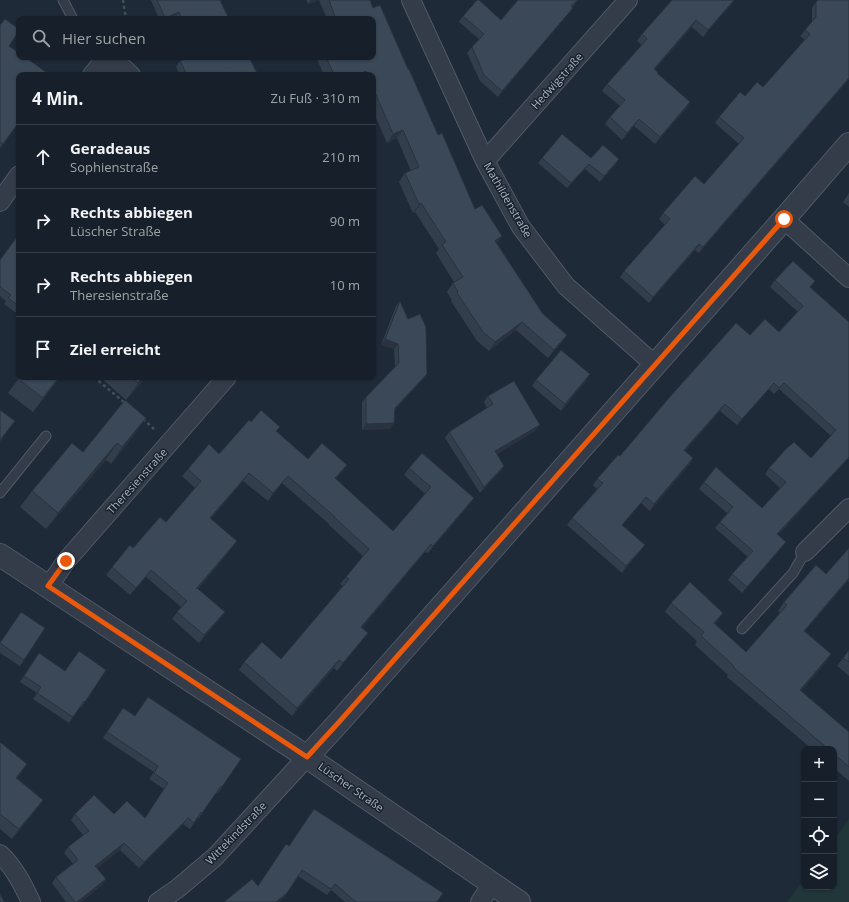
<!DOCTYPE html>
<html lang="de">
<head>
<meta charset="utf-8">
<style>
	body { margin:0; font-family:"Open Sans",sans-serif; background:#202832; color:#f1f3f6 }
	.controls { position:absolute; right:12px; bottom:12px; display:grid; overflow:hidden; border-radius:8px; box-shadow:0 1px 3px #0004 }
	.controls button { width:36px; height:36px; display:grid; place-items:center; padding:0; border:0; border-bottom:1px solid #363e47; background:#17202a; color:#f1f3f6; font:20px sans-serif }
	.stop { position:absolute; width:12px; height:12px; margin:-9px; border:3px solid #ea580c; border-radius:50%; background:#fff }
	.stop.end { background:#ea580c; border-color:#fff; box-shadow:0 1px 4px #0008 }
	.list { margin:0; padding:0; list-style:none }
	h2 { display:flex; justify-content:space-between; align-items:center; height:52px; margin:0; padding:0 16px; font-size:17px }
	h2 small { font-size:13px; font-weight:400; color:#9ea3a8 }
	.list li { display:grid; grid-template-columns:26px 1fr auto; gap:12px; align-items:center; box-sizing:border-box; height:64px; padding:0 16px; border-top:1px solid #363e47 }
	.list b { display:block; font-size:15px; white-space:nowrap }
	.list p { margin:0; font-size:13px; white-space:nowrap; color:#9ea3a8 }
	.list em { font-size:13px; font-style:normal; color:#9ea3a8 }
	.icon { flex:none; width:22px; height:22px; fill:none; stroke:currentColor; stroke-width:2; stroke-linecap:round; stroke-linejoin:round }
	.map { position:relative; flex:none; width:849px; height:902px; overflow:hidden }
	.search { position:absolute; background:#17202a; box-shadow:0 1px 3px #0004; left:16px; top:16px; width:360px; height:44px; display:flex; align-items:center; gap:10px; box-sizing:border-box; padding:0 14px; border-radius:8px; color:#9ea3a8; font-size:15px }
	.panel { position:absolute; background:#17202a; box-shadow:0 1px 3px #0004; left:16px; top:72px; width:360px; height:308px; border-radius:8px }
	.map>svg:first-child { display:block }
</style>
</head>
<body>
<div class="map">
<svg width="849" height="902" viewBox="0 0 849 902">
	<rect width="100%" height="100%" fill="#1f2a38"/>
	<path fill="#213639" d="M849,819V902H787L804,879V887H834V839Z"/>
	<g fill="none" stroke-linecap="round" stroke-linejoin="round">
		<defs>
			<path id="service" d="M63,0L73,19
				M0,493L46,436
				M742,629L793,573L805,552"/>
			<path id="minor" d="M411,0L485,161L521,227L566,286L655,365
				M92,75L101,64L118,63L131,75
				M485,161L628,0
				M0,202L19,175
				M784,219L849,278
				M805,552L849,508
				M49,586L66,561L227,377
				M0,854C14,867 23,885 31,902
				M158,902L177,889L215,857L307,757
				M480,902L492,884"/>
			<path id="tertiary" d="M0,555L307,757L519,902
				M307,757L340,721L784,219L849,144"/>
		</defs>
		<use href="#service" stroke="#505966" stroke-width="11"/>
		<use href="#minor" stroke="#505966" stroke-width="20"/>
		<use href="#tertiary" stroke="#505966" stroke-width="24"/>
		<path stroke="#3f5356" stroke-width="2.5" stroke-dasharray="3 3" stroke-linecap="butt" d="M123,0L126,19
			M94,377L126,404
			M143,419L154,429"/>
		<use href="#service" stroke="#333c48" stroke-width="9"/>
		<use href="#minor" stroke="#333c48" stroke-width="18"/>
		<use href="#tertiary" stroke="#333c48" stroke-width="22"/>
	</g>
	<path fill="#333e4c" d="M151,0H220L229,19H175V18L172,19H159Z
		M306,0H319L308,4Z
		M319,0H370L373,8L475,209L497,243L543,314L567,335L561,343L548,358L516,330L489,351L477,341L451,301L452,300L447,292L453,283L454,282L436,253L439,249L415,212L413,213L399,182L405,173L411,171L397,138L387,143L373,111V75H324L316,57H373V19H327Z
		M518,0H578L572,7L573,8L568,14L498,97L480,81L467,53L479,39L459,22L463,16L501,20Z
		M735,0L703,37L692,27L655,69L657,73L690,102L686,109L655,144L634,126L622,140L605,124L610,117L620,106L602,91L607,84L642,45L637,41L642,34Z
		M816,2L849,79L699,253L695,250L649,303L620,277L624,271L665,225L659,219L663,213L704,184L739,144L715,123L719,117L745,96L763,87L805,40L800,36L812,22V8Z
		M0,25L9,46L19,122L0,148Z
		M180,61L258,75H180L176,67Z
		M542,158H591L619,159L615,165L600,182L585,169L567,188L538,163Z
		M849,193V207L843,202Z
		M19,234V315L4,304L6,301L0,296V260Z
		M775,280L811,288L849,458L778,535L781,548L742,593L728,580L732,574L748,557L715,528L720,522L727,513L699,489L704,482L762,508L780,488L765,474L769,468L811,458L831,436L779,389L774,394L769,389L737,425L720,411L685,451L693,458L689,465L650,511L641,503L622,525L645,545L640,551L622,573L567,525L572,518L597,489L593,485L597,479L620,456L750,335L779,332L798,312L770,287Z
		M400,301L427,374L423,379L395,410L394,423L390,429L362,430V402L366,397L395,367L394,349L381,345L396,306Z
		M20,377H60L33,412L8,393Z
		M100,377H146L126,400Z
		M536,380L586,381L561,411L532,386Z
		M488,396L535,431L497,454L504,466L500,472L480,493L445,438L449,432L487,408L484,402Z
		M251,422L276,431L308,459L347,465L336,479L393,531L425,494L404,475L409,468L474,498L469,505L428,553L425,552L362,628V640L337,671L334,668L292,716L239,670L244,662L281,659L343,586L340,584L346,577L363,556L329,525V524L282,483L268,501L243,481L211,519L232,548L198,589L225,612L219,620L199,643L172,619L181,607L146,577L130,595L106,575L112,567L133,548L166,522L195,488L182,476L188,469L219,454Z
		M135,434L111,464L106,460L46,529L20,507L32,491L83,452Z
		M849,548V582L848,581L805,631L831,654L825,663L801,691L849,732V781L834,768V749H812L727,677L728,675L695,645L697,641L665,612L671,603L723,613L715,624L746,652L780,613L778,611L784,602L826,574Z
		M45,628L20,666L0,653V642Z
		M849,650V676L837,666Z
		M39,653L65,671L106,670L81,708L80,706L69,723L33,699L37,693L20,682Z
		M123,708L135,716L241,759L218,793L217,792L198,819L197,818L190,829L183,824L139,868L120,850L97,868L106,879L102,885L81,902H66L52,883L56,877L73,864L64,853L68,847L83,835L71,820L75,814H114L145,818L164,789L149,779L154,772L103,738Z
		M0,742L27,764L17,778L43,800L36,810L12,839L0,829Z
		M289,846L437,902H345L331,890L327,895L298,876L283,899L258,886Z"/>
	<path fill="#29323e" d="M311,0H319L308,4Z
		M734,0H735L703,37L708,30Z
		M573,8L568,14L498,97L502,91Z
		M179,12L175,18L172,19H165V18Z
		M696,20L692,27L649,75L654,69Z
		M366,71L364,75H358Z
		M225,72L223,75H218Z
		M849,78V79L699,253L703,247Z
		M690,102L686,109L655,144L660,137Z
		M639,119L634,126L622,140L627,133Z
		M403,130L397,138L387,143L393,134Z
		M619,159L615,165L600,182L604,176Z
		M589,164L585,169L567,188L571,183Z
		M421,203L415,212L413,213L419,204Z
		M502,236L496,245L495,241Z
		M699,244L695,250L649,303L653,297Z
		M522,322L516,330L489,351L495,342Z
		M567,335L561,343L548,358L554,350Z
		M385,339L398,344L394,349L381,345Z
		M427,374L423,379L391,414L395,408Z
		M590,374L586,381L561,411L565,404Z
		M59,377H60L33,412L43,398Z
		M143,377H146L126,400L138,383Z
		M774,383L769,389L737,425L742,419Z
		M725,404L720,411L680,457L684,450Z
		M146,418L135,434L111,464L122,447Z
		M15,421L3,438L0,442V440Z
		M394,423L390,429L362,430L366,424Z
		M540,425L535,431L490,458L495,451Z
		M117,443L106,460L46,529L58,513Z
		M849,457V458L772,541L777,534Z
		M693,458L689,465L650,511L654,504Z
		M347,465L342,472L330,486L335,478Z
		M504,466L500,472L480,493L484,487Z
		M249,473L243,481L205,526L210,518Z
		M288,476L282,483L268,501L273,493Z
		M474,498L469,505L428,553L433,546Z
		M237,541L232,548L191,597L196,589Z
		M431,544L425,552L356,635L361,627Z
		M645,545L640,551L622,573L626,566Z
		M849,578V580L797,640L804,631Z
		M225,612L219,620L199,643L204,635Z
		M723,613L717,622L708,632L714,623Z
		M831,654L825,663L794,700L800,690Z
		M339,660L334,668L292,716L297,708Z
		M27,764L21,774L9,787L16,778Z
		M43,800L36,810L12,839L19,829Z
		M188,818L183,824L139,868L144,862Z
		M124,843L120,850L91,872L95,866Z
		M106,879L102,885L81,902H77Z
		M287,893L283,899L279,902H276Z"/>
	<path fill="#3b4858" stroke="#29323e" d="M157,0H220L229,19H182L179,12L165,18Z
		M329,0H370L373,8L380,5L408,69H409L438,135L442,133L475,209L482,205L502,236L495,241L543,314L567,335L554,350L522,322L495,342L483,332L457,293L458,292L453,283L463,277L442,245L446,242L421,203L419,204L405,173L419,167L403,130L393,134L373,88V75H368L366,71L358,75H334L326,57H373V19H336Z
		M477,0H479L501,20L518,0H577L571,6L573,8L502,91L484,75L472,47L484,34L463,16Z
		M672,0H734L708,30L696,20L654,69L658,72L657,73L690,102L660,137L639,119L627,133L610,117L625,100L607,84L647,39L642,34Z
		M818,0H849V78L703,247L699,244L653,297L624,271L670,219L663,213L695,176L704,184L744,138L719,117L740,92L745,96L757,82L763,87L810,34L805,30L816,17V2Z
		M5,19L19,29V31L9,46L19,53V57H25L50,75H19V122L3,144L0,142V25Z
		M189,57H249L258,75H227L225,72L218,75H187L180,61Z
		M562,134L591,158L603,145L619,159L604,176L589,164L571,183L542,158Z
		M19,234V306L8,298L11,295L0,287V260Z
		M793,261L815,281L810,287L849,322V457L777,534L786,542L747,587L732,574L753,551L720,522L733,507L704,482L716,467L762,508L786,482L769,468L786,449L794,442L811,458L836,430L784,383L779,388L774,383L742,419L725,404L684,450L693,458L654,504L646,497L622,525L645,545L626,566L572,518L603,483L597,479L618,455L620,456L668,399L736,323L750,335L765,319L779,332L803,306L775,280Z
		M400,301L408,319L420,314L426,327L427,374L395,408L394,423L366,424V397L399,363L398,344L385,339Z
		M561,350L590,374L565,404L536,380Z
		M20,377H59L43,398L18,379Z
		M131,377H143L138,383Z
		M514,381L540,425L495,451L504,466L484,487L449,432L493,404L488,396Z
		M125,400L146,418L122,447L117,443L58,513L32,491L72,443L83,452Z
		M0,410L15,421L0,440Z
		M261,410L280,427L276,431L308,459L322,443L347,465L335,478L393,531L431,487L409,468L422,453L474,498L433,546L431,544L361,627L368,633L343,663L339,660L297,708L244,662L262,642L281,659L349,579L346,577L369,549L334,517H335L288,476L273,493L249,473L210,518L237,541L196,589L197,588L225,612L204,635L177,612L187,601L151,570L136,588L112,567L130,545L133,548L160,517L166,522L201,481L188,469L209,444L219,454L249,420L251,422Z
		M849,548V578L804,631L831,654L800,690L849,732V767L834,754V749H828L733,667L734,666L701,636L704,632L671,603L690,582L723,613L714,623L746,652L787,605L784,602L816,565L826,574Z
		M21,612L45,628L24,660L0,643Z
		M849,650V662L843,658Z
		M79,651L106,670L85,702L84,701L73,717L37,693L41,687L24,676L39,653L65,671Z
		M148,697L241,759L222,787L221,786L202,813L201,812L194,823L188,818L144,862L124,843L95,866L106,879L77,902H75L56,877L78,860L68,847L89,831L75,814L94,795L114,814L127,801L145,818L168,783L154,773L158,766L107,732L123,708L135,716Z
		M0,742L27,764L16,778L43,800L19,829L0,814Z
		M314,809L443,893L437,902H356L335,884L331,889L302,870L287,893L276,902H224L252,879L258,886L286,844L289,846Z
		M0,893L4,902H0Z"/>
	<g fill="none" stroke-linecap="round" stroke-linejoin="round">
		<path stroke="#ea580c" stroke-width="5" d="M66,561L48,586L307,757L340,721L784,219"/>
	</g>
	<g text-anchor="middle" stroke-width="3" stroke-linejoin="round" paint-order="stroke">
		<g font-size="11" fill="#adb6c5" stroke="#18212c">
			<text transform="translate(557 81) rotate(-48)" y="4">Hedwigstraße</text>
			<text transform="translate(508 200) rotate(60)" y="4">Mathildenstraße</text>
			<text transform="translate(137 481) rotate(-48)" y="4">Theresienstraße</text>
			<text transform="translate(351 787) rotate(35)" y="4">Lüscher Straße</text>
			<text transform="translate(236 833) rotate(-46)" y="4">Wittekindstraße</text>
		</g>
	</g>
</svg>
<div class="controls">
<button>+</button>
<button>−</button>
<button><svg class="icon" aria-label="locate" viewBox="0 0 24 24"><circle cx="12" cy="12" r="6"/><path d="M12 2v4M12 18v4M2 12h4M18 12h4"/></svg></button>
<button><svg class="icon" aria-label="layers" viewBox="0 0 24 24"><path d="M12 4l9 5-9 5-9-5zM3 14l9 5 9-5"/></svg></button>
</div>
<div class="stop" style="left:784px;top:219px"></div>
<div class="stop end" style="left:66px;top:561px"></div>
<div class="search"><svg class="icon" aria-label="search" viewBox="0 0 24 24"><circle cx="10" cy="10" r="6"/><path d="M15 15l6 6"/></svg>Hier suchen</div>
<section class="panel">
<h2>4 Min.<small>Zu Fuß · 310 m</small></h2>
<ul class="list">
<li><svg class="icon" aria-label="ahead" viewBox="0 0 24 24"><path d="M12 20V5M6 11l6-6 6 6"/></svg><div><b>Geradeaus</b><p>Sophienstraße</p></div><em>210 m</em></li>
<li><svg class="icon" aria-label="right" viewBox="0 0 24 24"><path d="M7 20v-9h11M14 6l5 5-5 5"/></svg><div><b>Rechts abbiegen</b><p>Lüscher Straße</p></div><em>90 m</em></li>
<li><svg class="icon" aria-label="right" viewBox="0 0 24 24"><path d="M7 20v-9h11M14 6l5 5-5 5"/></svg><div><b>Rechts abbiegen</b><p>Theresienstraße</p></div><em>10 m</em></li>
<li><svg class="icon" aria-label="arrive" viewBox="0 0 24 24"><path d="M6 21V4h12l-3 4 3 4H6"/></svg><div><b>Ziel erreicht</b></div></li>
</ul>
</section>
</div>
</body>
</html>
